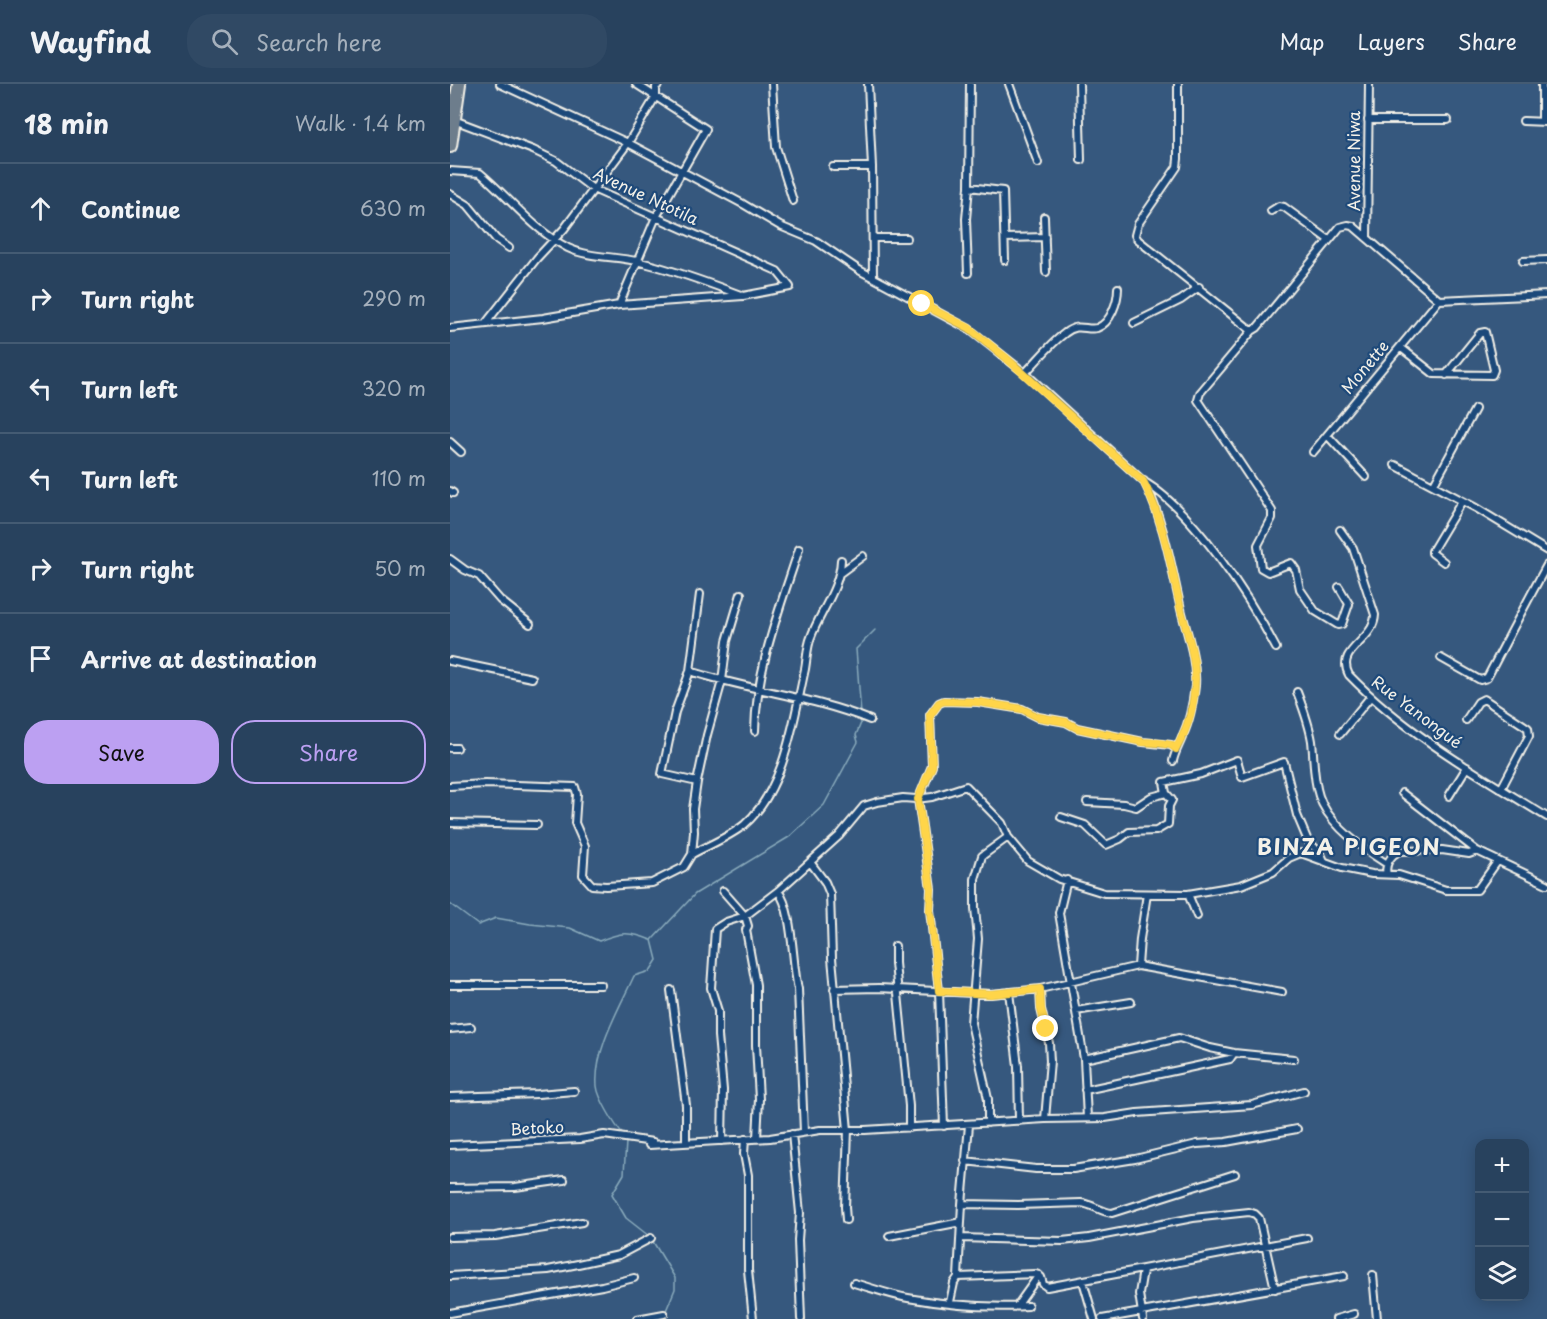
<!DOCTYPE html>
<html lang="en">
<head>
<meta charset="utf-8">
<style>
	body { margin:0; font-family:"Playpen Sans",sans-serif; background:#304964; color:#f1f3f6 }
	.controls { position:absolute; right:18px; bottom:18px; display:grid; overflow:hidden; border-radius:12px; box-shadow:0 3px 15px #0003 }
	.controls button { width:54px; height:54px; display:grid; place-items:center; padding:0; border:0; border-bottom:2px solid #445b73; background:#28425e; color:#f1f3f6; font:30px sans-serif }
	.stop { position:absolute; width:18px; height:18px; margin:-14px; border:4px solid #ffd54a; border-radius:50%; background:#fff }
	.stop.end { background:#ffd54a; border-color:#fff; box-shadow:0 2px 6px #0008 }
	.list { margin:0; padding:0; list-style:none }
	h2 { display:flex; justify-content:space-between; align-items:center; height:78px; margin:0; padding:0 24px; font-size:26px }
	h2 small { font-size:20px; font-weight:400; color:#a5b0bc }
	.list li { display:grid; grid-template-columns:39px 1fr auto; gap:18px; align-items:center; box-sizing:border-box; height:90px; padding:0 24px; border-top:2px solid #445b73 }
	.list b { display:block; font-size:22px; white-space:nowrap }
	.list em { font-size:20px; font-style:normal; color:#a5b0bc }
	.actions { display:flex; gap:12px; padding:18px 24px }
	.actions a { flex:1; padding:14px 0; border:2px solid #bca0f2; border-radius:24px; text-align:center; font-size:21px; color:#bca0f2 }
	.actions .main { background:#bca0f2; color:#111 }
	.icon { flex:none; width:33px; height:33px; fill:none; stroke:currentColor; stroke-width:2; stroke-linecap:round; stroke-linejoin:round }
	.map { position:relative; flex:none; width:1097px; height:1235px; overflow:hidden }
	header { display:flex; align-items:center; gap:36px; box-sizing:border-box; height:84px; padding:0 30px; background:#28425e; border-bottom:2px solid #445b73 }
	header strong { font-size:28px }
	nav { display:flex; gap:33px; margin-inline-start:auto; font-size:21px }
	.search { width:420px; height:54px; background:#304964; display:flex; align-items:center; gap:15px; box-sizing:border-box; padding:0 21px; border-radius:24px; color:#a5b0bc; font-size:22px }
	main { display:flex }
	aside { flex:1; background:#28425e }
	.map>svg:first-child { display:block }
</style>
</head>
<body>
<header>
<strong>Wayfind</strong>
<div class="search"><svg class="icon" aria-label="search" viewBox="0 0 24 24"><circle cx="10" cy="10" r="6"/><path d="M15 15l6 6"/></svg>Search here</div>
<nav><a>Map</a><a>Layers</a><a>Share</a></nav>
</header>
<main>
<aside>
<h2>18 min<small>Walk · 1.4 km</small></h2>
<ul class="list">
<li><svg class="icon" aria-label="ahead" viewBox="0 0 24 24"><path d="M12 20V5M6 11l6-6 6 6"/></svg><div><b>Continue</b></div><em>630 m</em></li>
<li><svg class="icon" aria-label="right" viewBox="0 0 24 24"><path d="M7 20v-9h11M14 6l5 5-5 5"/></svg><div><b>Turn right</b></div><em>290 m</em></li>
<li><svg class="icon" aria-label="left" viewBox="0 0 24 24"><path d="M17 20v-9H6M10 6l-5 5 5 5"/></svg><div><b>Turn left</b></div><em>320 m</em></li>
<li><svg class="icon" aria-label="left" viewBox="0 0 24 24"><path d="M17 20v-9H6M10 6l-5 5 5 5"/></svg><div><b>Turn left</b></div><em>110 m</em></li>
<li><svg class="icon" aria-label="right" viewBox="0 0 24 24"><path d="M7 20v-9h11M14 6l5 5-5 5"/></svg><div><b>Turn right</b></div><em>50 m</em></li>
<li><svg class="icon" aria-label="arrive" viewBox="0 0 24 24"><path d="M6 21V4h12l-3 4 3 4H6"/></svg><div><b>Arrive at destination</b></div></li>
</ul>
<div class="actions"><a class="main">Save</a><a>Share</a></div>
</aside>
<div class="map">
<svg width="1097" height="1235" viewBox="0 0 1097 1235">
	<rect width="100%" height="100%" fill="#36587e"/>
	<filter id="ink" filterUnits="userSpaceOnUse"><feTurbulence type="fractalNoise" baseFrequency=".0167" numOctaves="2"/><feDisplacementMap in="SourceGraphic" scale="12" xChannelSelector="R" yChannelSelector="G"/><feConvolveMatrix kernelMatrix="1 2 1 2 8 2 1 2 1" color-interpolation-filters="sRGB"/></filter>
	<g filter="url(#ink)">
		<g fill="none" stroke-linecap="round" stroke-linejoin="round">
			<path stroke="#8aabbc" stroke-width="1.5" d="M411,630L406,565L425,546
				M0,820L28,841L46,834L80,840L120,844L149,857C171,848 179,847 201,856
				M202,856L245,810L339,753L374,721L408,658L406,651L411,639V635
				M173,1051C165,1041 148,1014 147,1002C144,966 170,923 184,892L200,887L207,876L202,856
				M176,1058L174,1090L162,1110L176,1134L199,1152
				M202,1156L225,1194V1205L215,1229"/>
			<defs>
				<path id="street" d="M50,0L178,59L293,120L330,142L366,157L409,186L519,245L575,289L693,397C743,426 799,513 826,564
					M322,0L326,63L343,117
					M418,0L422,83L423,193
					M559,0L588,79
					M629,0L631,76
					M728,0V75L727,83L688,140L685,151L688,156L802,247
					M918,36H998
					M1073,37L1097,38
					M1092,38V0
					M383,83H422
					M0,87L30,89C59,113 83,146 118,164C139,174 167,172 190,178C225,186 258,199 291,211
					M519,103L553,107L555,176
					M0,110L18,121L46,155L59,164
					M821,127L829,122L834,123L879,156
					M594,133L596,188
					M423,154H457
					M555,154L595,153
					M917,154L919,0
					M1073,177L1097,176
					M518,189L516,135L519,103L520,0
					M169,221L206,133L256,45L186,0
					M36,239L87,174L114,145L178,59L206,12V3L209,0
					M684,239L731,216L749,203
					M0,244L93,234L169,221L293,212L340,203L327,187L143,105L106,77L83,66L4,36
					M950,263L984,290L1042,291L1044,286L1035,248L1030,249L996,291
					M575,289C588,276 600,260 615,249C629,238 636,247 647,244C661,239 668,217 668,204
					M877,351L916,393
					M0,358L11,368
					M863,368L989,216
					M945,381L1026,424L1097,467
					M694,397C714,437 721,482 731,525C737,550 747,576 745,602C743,619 740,636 733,651C730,660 725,667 723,677
					M984,400L1025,325
					M0,407L3,409
					M890,446L903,464L925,531C924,558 885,565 899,591C955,649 1029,691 1097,733
					M0,475L15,486L29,492L50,516L80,540
					M994,478L982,469V467L1012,417
					M390,489L413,472
					M889,503L899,520L892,540L888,541L865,527L850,505L846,486L841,479L818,488L811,484L808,461L822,434V427L748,316L750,309L802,247L807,244L890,143L898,141L903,142L989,216L1097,211
					M991,574L1030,596L1037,594C1057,556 1076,519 1097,481
					M0,577L82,594
					M240,587C298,606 364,613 420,636
					M847,608C853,624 859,639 862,657C864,675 863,694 869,712C878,740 913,765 937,780
					M1016,636L1028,618L1034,615L1078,644L1079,652L1051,705
					M305,647C306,584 330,524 349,465
					M890,650L921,612
					M0,664H7
					M247,698L212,690L225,628L240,587L250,510
					M0,702L35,700L125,703L127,710L125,739L135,762L133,791L142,801L156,802L202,799L234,783L242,770L244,748L243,725L247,698L257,651L272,597L277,557L291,510
					M952,709L1027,767L1097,800
					M999,712L1017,683
					M469,714L482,682L480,631L489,619L494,617L528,618L572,625L588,633L616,638L627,644L693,658L721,661L726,665
					M468,715L481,805L480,826L489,907L494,1042
					M637,718L674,720L686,723L701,713L716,709L714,698L751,690L787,676L792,693L834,678L847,731L855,750L858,757L871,770L874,777
					M611,733L635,741L656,761L670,755L679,748L706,747L718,740L719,722L722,716L716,709
					M0,739L87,741
					M242,770C259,761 279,753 294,741C335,706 344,634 355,585C357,574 357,563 361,553C370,528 390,504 391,476
					M360,778L375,798L380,810L382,874L398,1046L395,1123L396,1136
					M937,790C934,781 941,771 949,767L992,766L1019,770L1027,767
					M617,796L609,829L634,975L637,1034
					M273,807L295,832L298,842L296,846L306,901V961L309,1015L307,1054
					M328,807C343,825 342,879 348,905L354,1048
					M738,810L747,832
					M445,862V879L459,1022V1044
					M688,882L690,855L697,810
					M0,901H151
					M384,905L429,904L541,910L590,905L688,882L832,908
					M590,905L591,925L599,959L600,977L595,1035
					M221,906L236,1021V1058
					M559,908L568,982L569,1037
					M626,927L681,918
					M0,945L21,943
					M634,975L729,954L760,964L784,969L844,975
					M635,1006L780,975L784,969
					M0,1013L88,1010L124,1007
					M538,1039V1015L521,939L528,855L525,824V795L532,772L558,753
					M342,1050L350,1129L348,1156L351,1235
					M295,1055L294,1070L298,1091V1186L303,1235
					M272,1057L273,1006L268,952V927L261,904L265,845L276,838L295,832L328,807L389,752L414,722L427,718L453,714L466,715L482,713L516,702L552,739L558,753L578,777L609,795L654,809L738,810L791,801L823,788L839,774L851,769L892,784L922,790L949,791L996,806H1027L1047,778
					M0,1061L130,1055L154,1051L203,1058L199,1061L320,1054L370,1046H415L595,1035L655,1034L687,1029L802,1021L854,1007
					M515,1077L586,1085H623L685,1075L747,1060L776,1058L847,1045
					M0,1104L65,1103L114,1096
					M512,1120L568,1121L631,1119C642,1120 651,1128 662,1129L785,1090
					M439,1152L511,1138
					M0,1153L45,1152L132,1138
					M511,1154L612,1157L639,1154L743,1134L799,1128L805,1130L809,1134L825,1205
					M923,1191L927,1235
					M0,1192L98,1186L128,1180L169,1171L201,1154
					M508,1193L586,1190L591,1193L593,1200L597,1203L857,1154
					M633,1197L644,1235
					M404,1199C422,1204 440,1211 458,1214C496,1221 539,1224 578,1222
					M500,1218L504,1199L508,1193L512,1120L519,1041
					M567,1222L589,1191
					M0,1229L152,1202L184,1194
					M187,1235L214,1230
					M652,1235L894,1192
					M693,1235L689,1210L693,1186
					M886,1235L904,1230"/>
				<path id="highway" d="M0,62L9,0"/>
			</defs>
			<use href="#street" stroke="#f4f1e8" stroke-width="10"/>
			<use href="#highway" stroke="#f4f1e8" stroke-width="16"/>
			<use href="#street" stroke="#1f4a7a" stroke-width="6"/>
			<use href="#highway" stroke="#6d7d8c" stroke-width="12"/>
		</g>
	</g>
	<g fill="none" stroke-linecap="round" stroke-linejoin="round" filter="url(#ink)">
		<path stroke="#ffd54a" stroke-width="8" d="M472,220L519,244L555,273L693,397C714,437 721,482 731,526C737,548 745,571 745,594C745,619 738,644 726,665L721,661L709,659L693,658L627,644L616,638L588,633L572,625L528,618L494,617L489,619L480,631L482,682L468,715L481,805L480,826L489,907L541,910L590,905L591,925L596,945"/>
	</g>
	<g text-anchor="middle" stroke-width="4.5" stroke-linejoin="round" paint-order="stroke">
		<g font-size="16" fill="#f4f1e8" stroke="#1f4a7a">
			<text transform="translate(904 77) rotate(-90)" y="6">Avenue Niwa</text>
			<text transform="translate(196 112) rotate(25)" y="6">Avenue Ntotila</text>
			<text transform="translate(915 283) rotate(-50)" y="6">Monette</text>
			<text transform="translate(967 628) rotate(37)" y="6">Rue Yanongué</text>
			<text transform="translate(87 1044) rotate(-3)" y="6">Betoko</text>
		</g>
		<g font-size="22" font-weight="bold" letter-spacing="1.5" fill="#f4f1e8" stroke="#1f4a7a">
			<text x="899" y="771">BINZA PIGEON</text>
		</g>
	</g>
</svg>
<div class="controls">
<button>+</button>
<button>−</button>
<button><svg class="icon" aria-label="layers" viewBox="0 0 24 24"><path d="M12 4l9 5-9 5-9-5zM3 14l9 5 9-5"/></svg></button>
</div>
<div class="stop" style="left:472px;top:220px"></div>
<div class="stop end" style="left:596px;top:945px"></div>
</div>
</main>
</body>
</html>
